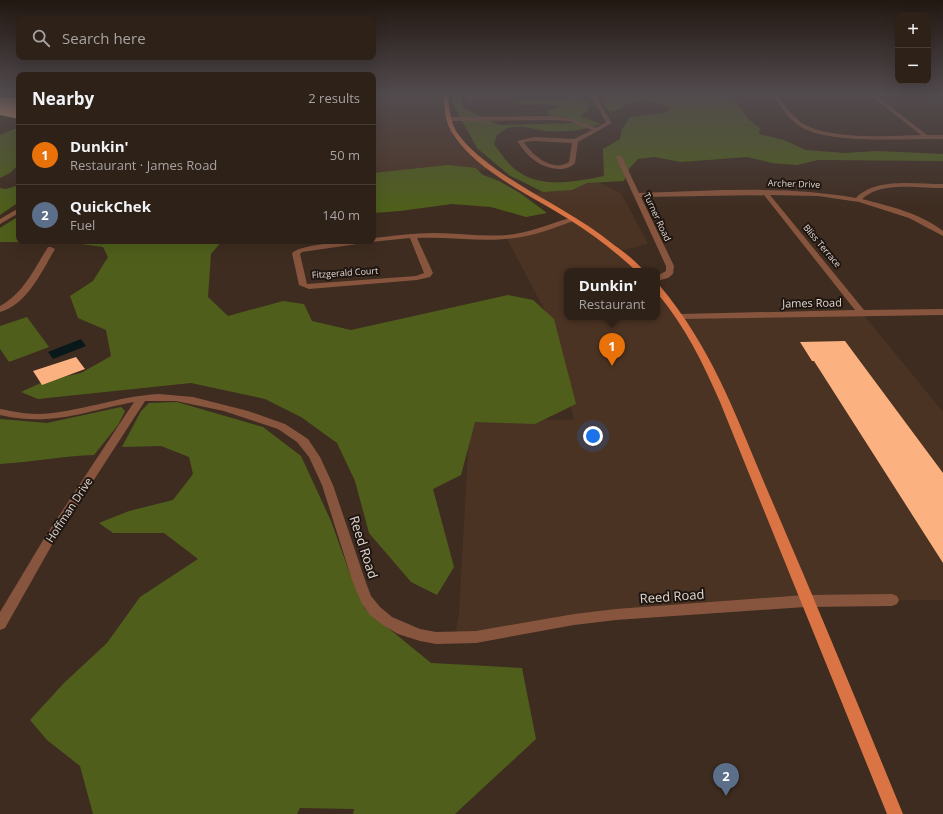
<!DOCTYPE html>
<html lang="en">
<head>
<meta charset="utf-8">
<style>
	body { margin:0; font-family:"Open Sans",sans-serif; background:#3a2e25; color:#f1f3f6 }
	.controls { position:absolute; right:12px; top:12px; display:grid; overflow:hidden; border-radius:8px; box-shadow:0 4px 16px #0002 }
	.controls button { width:36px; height:36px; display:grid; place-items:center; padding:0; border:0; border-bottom:1px solid #493e37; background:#2e2118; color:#f1f3f6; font:20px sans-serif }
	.you { position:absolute; left:593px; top:436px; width:14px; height:14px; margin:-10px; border:3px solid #fff; border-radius:50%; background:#1a73e8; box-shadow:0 0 0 6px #1a73e833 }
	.badge { display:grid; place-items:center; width:26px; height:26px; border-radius:50%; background:#d93025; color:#fff; font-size:13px; font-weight:700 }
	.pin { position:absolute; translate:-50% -33px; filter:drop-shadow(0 1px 2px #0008) }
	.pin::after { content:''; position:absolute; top:21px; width:14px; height:12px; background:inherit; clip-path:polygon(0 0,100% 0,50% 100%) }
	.popup { position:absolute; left:564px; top:268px; width:96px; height:52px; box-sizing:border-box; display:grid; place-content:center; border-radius:8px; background:#2e2118; filter:drop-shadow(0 1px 3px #0005); font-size:13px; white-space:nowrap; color:#a7a3a2 }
	.popup b { font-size:15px; color:#f1f3f6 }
	.popup::after { content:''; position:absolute; left:50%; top:100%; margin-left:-8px; border:8px solid transparent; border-top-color:#2e2118 }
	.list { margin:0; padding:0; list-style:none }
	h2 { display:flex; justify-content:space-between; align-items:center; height:52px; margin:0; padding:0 16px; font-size:17px }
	h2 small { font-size:13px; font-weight:400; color:#a7a3a2 }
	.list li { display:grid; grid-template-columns:26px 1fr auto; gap:12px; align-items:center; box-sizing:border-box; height:60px; padding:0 16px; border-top:1px solid #493e37 }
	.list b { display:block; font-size:15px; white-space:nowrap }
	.list p { margin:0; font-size:13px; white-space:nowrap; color:#a7a3a2 }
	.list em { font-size:13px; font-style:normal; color:#a7a3a2 }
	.icon { flex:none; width:22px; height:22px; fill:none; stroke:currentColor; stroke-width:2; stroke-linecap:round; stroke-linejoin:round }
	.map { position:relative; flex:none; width:943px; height:814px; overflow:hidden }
	.search { position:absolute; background:#2e2118; box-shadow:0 4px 16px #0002; left:16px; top:16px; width:360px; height:44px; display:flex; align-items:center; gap:10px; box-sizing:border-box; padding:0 14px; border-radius:8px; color:#a7a3a2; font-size:15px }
	.panel { position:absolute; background:#2e2118; box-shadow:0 4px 16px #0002; left:16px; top:72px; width:360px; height:172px; border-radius:8px }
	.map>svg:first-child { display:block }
</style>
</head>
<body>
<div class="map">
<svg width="943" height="814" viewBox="0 0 943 814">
	<rect width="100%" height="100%" fill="#3e2c20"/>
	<path fill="#4b3323" d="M373,95H446L455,131L469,149L495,170L373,172Z
		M594,180L621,193L648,244L619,251L639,271H567V317H657V288L680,317L862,313L943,412V600L807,601L592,617L455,638L459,613L470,418L574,420L552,324L506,237L571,220L533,194Z"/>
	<path fill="#4f5f1b" d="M452,95H460L462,99L463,108L499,125L581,123L568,118L549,115L548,111L558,107L551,104L521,105L517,101L536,98L548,100L578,96L590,104L588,111L580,116L601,124C584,130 567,132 549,131C536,130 521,124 508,128C504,129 500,133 497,135L494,144C501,154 509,166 519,172C543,189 578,181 604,176L603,149L620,139L622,129L630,117L665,113L670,108C662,103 643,98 633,102C623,107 621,109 609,112L600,100L602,97L617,95H731L747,118L760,128L759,134L784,140L806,150L845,153L877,151L943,154V161L818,160L797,165L772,163L747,157L681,162L654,157L638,159L629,169L624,181L587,183L572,190L543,192L509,175L477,148L453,104Z
		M19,127V149L17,151L19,153V164L10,173L0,178V135Z
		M448,165L476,168L483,175L499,181L520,193L547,213L526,217L491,207L452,204L400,211L373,213V173Z
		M19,185V202L0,215V188L6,189Z
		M19,216V241H222L211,254L208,297L228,316L283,301L304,304L312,321L351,330L508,295L533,300L554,319L576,404L535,424L475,422L461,475L433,489L454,567L437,595L411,582L369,533L355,481L337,443L301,417L265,399L191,383L38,399L21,392L45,381L81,373L111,356L106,330L78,318L70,296L93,281L108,257L103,247L66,242H0V228Z
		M27,317L49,347L9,362L0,349V326Z
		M177,402L263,427L301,456L331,521L350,574L365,609L431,663L522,668L536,739L455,814H353L354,809L300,808L297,814H93L80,766L47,740L30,720L64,683L107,643L140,597L198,559L164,533H113L99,523L129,511L173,500L193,474L189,457L161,446L122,447L141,411L149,403Z
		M121,407L125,411L118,425L94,455C63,456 32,462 0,464V419L47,423Z"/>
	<path fill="#091919" d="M81,339L86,346L53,359L48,352Z"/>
	<path fill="#fbb280" d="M0,97H19V119L0,115Z
		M845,341L943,473V563L814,361H812L800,342Z
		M76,357L85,369L42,385L33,371Z"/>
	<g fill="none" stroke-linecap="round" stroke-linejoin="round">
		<path fill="#87553e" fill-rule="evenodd" d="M468,95H472V102L468,101Z
			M509,95H514V96L512,97Z
			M590,95H595L612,123L578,142L575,163C565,174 544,168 534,160C527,155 522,148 517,141L534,137L574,139L592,130L569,121L554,120L449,121L446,119L449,117L554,116L572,119L596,128L606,122ZM534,141L572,143L569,162C553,173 532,155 524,142Z
			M772,95H777C785,105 793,118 804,124C831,140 890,136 921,135L870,95H875L927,135H943V139C907,138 831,145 801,127C789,120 780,106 772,95Z
			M619,155L622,157L639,193C711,191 785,185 856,198C875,177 917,184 943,184V188C919,188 880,181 862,199C889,206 920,213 943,231V236L909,218L859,202L818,196L770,195L864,310L943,309V315L677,319L676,317L680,314L855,310L764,195L641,197L674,266L673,274L668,278L657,281V276L666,271V266L616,157Z
			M19,208V213L0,224V219Z
			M574,217L577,219L576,220C556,227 535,236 514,238C482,243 449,236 417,238L433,273L430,277L417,280L309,289L299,285L292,253C302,243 358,241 373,241V238C393,236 414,233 435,233C461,233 488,238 515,234C535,231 554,222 574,217ZM410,238L424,273L416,276L307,284L300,254L302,252L371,242Z
			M48,247H51L55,249C42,271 27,305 0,312V306C24,293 34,269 48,247Z
			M159,394L193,397L248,411L285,424L308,439L320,457L333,485L365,580L371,596L380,607L392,617L420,629L436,632L476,631L574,614L616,609L805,595L892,594L897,596L899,600L897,604L892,606L805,607L616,620L574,625L476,643L436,644L420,641L398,634L383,625L370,615L362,604L352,580L322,485L309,457L297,442L278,429L224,411L176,401H145L53,543L5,628L0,630V612L45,537L134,402C85,411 52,427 0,415V409C12,411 24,414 37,414C78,413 117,396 159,394Z"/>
		<path fill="#db7444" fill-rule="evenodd" d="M444,95H448C449,107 450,120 456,131C468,149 486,162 503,174C540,199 580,217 614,245C624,252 636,261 644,271H636C616,252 594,235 570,220C532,196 475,171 451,131C445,120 444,107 444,95Z
			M657,286H660C713,349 737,419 769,494C815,600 859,707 903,814H887L720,402C703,363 685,326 657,293Z"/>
	</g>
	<linearGradient id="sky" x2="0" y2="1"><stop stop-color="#221812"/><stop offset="0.45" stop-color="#524b4e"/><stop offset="1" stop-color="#524b4e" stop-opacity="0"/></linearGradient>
	<rect width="943" height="209" fill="url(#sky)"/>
	<g text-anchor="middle" stroke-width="4" stroke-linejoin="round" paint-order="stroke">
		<g font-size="9" fill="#e2d6ce" stroke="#1f1611">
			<text transform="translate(794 184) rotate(2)" y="3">Archer Drive</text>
			<text transform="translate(657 217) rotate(65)" y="3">Turner Road</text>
			<text transform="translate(822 246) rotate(50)" y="3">Bliss Terrace</text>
			<text transform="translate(345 273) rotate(-4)" y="3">Fitzgerald Court</text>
		</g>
		<g font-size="11" fill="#e2d6ce" stroke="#1f1611">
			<text transform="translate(812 303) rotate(-1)" y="4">James Road</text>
			<text transform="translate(69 510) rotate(-57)" y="4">Hoffman Drive</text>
		</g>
		<g font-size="13" fill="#e2d6ce" stroke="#1f1611">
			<text transform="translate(364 547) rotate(72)" y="5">Reed Road</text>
			<text transform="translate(672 596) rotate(-4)" y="5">Reed Road</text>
		</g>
	</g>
</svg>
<div class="controls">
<button>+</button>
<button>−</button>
</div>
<div class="you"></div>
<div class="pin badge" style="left:612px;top:366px;background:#e8710a">1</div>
<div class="popup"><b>Dunkin'</b>Restaurant</div>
<div class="pin badge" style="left:726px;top:796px;background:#5c6f8a">2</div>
<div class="search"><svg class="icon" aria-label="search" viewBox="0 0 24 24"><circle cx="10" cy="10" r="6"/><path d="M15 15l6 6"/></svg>Search here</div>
<section class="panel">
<h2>Nearby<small>2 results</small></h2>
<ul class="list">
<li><span class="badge" style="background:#e8710a">1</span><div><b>Dunkin'</b><p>Restaurant · James Road</p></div><em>50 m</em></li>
<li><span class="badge" style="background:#5c6f8a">2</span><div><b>QuickChek</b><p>Fuel</p></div><em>140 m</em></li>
</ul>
</section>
</div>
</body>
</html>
